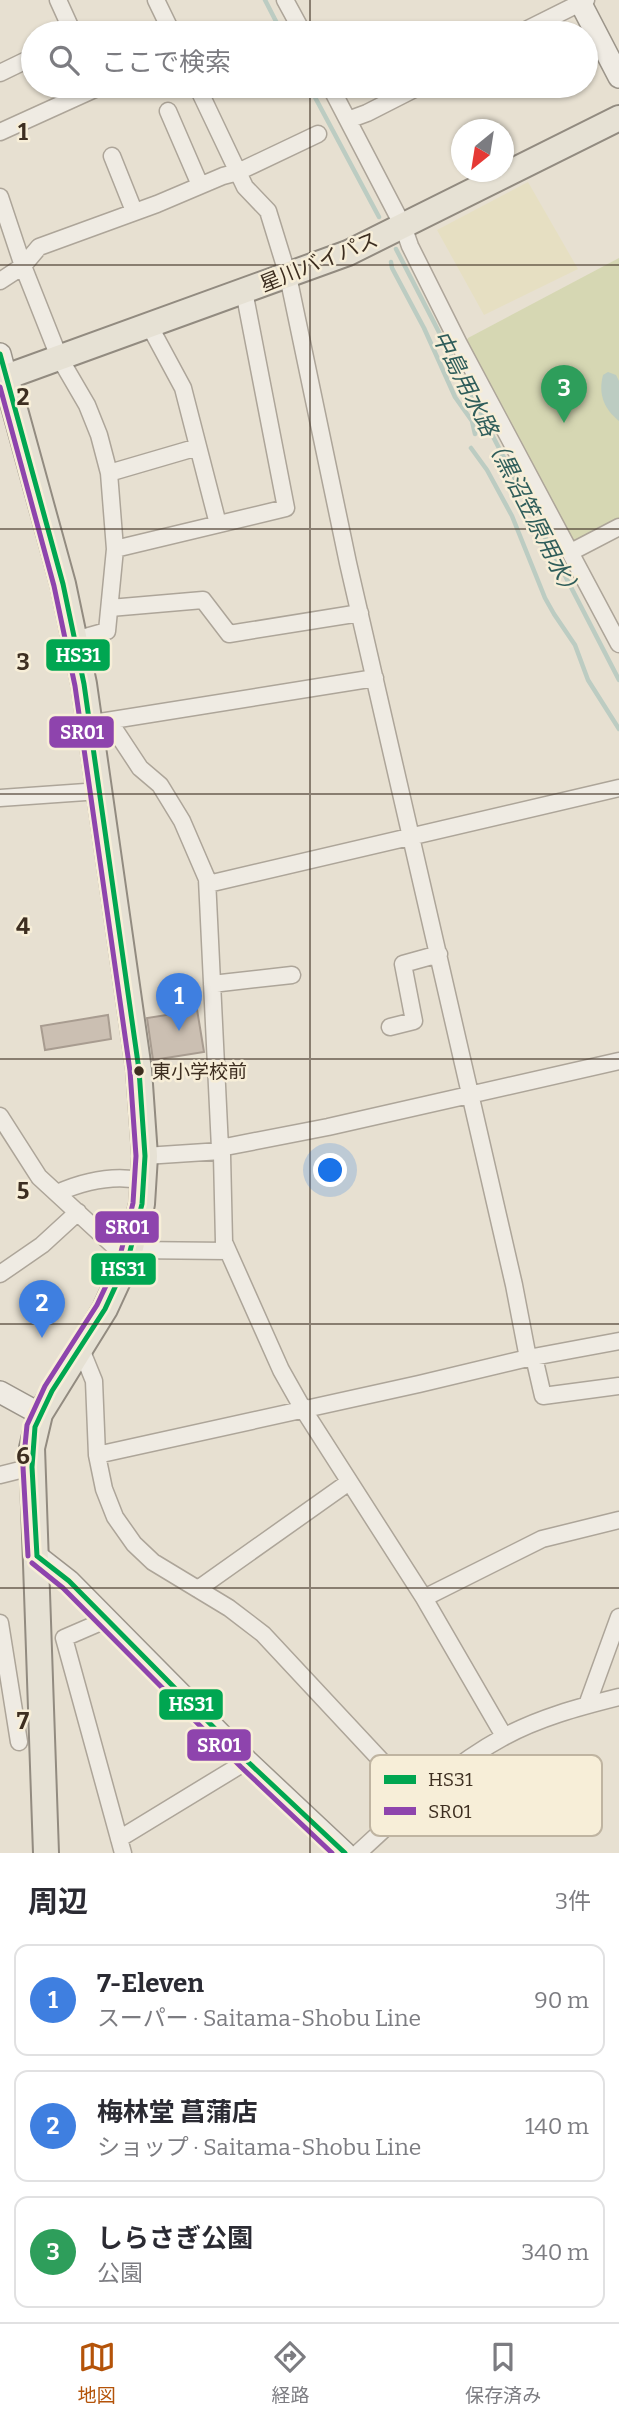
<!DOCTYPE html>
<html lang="ja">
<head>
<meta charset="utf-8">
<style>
	body { margin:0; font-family:Bitter,"Noto Sans JP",serif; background:#f7f7f7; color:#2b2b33 }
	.compass { position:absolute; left:451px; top:119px; width:63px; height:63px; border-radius:50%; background:#fff; box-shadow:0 2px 5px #0004; rotate:210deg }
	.you { position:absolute; left:331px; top:1171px; width:24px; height:24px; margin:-18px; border:5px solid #fff; border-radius:50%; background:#1a73e8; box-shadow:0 0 0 10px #1a73e833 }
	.badge { display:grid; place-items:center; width:46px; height:46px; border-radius:50%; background:#b45309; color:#fff; font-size:23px; font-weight:700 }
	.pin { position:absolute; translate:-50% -58px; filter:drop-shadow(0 2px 4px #0008) }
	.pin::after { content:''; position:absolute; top:37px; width:24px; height:21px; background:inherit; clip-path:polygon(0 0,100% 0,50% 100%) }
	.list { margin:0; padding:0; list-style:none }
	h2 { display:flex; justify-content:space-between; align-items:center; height:91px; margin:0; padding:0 28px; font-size:30px }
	h2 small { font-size:23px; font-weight:400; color:#7c7c81 }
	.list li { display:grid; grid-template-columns:46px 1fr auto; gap:21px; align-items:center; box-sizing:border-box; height:112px; margin:0 14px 14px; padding:0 14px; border:2px solid #e1e1e2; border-radius:14px }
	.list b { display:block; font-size:26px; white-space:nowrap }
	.list p { margin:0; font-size:23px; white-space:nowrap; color:#7c7c81 }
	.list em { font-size:23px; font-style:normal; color:#7c7c81 }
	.icon { flex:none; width:38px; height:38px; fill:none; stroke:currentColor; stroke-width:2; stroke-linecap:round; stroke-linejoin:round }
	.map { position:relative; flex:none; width:619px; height:1853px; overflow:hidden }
	.search { position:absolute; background:#fff; box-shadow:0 2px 5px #0004; left:21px; right:21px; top:21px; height:77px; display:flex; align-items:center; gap:18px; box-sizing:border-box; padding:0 24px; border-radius:38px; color:#7c7c81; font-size:26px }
	.sheet { height:469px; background:#fff }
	nav { display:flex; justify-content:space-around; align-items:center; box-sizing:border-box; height:98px; border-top:2px solid #e1e1e2; background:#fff; font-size:19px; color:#7c7c81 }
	nav a { display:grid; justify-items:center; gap:4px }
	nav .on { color:#b45309 }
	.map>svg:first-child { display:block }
</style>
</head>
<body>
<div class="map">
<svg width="619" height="1853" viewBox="0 0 619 1853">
	<rect width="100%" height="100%" fill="#e7e0d1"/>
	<path fill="#e6dfc2" d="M528,182L578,269L484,315L437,230Z"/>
	<path fill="#d6d7b3" d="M619,258V520L576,542L571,540L466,342L468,338Z"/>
	<path fill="#bcccc2" d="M608,372L616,375L619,381V421C604,409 598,394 603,375Z"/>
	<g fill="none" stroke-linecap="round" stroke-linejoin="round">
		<path stroke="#bcccc2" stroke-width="4.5" d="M265,0L282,33
			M309,86L379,217
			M396,249L619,680
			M391,262L392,268L424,328L455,397L472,421L475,434
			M471,448L487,470L512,516L545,598L554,614L575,645L588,680L619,729"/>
	</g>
	<path fill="#cbbfb2" stroke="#a89c90" stroke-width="2" d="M194,991L204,1052L153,1060L147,1018L173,1014L172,1006L180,1005L178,993Z
		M108,1015L111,1039L45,1050L41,1026Z"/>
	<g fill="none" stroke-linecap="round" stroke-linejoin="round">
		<defs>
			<path id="street" d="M58,0L73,33
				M156,0L172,33
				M285,0L303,33
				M520,33L586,0
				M0,73L33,57
				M197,86L245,187L268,211L288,276L348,563L514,1285L528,1358
				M330,86L403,226L410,246L459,344L619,644
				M168,111L200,185
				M348,120L367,113L420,86
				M0,132L97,88L96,86
				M112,156L134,211
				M0,197L23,266L59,357L87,405L99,435L109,473L115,549L107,631L75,640
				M0,281L23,266L39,247L157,204L223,176L238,172L318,134
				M149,325L183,388L218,524
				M109,473L198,447
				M115,549L286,508L244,291
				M571,552L619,527
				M110,608L203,600L229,634L360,613
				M109,721L140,768L160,785L182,821L207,879L220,1148L222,1155L224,1242L281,1370L303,1409L424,1598L504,1736
				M100,722L375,678
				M0,798L100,791
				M208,884L619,788
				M212,984L292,975
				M390,1027L414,1021L403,964L439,954
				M0,1116L39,1177L128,1259
				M220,1148L328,1127L619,1061
				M145,1156L221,1151
				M57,1193C84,1181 115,1174 145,1181
				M132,1250L228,1251
				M0,1274L42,1245L78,1212
				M81,1349L94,1381L97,1455L104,1489L115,1517L134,1544L153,1562L229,1608L263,1634L417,1799
				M534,1357L543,1396L619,1386
				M97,1455L419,1384L528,1358L619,1341
				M0,1475L32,1467
				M198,1589L349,1482
				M424,1598L542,1539L619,1520
				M108,1619L64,1638L123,1853
				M0,1623L19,1742
				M587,1705L619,1617
				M119,1839L247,1761
				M358,1853C403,1812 447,1768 502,1738C538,1718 579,1707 619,1697"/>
			<path id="secondary" d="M579,0L619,77
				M0,354L6,377L0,379
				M0,1392L40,1414
				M37,1556L69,1581L247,1761L345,1853"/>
			<path id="primary" d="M46,1853L32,1448L40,1414L105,1309L128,1259L142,1204L145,1156L139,1070L84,684L63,584L6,377L348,253L619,118"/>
		</defs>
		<use href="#street" stroke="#ada599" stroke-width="19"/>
		<use href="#secondary" stroke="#9c958a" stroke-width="24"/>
		<use href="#primary" stroke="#928b80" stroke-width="28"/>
		<use href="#street" stroke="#efebe3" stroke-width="16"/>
		<use href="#secondary" stroke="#efebe3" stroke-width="21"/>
		<use href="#primary" stroke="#e6e1d4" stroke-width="24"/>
		<defs>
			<path id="bus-1" d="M0,354L63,584L84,684L139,1070L145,1156L142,1204L128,1259L105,1309L52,1391L35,1427L32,1467L37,1556
				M37,1556L69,1581L247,1761L345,1853"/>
			<path id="bus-2" d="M0,387L54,586L75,686L130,1071L136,1156L133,1203L120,1256L97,1305L45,1386L27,1425L23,1467L28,1556
				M32,1563L63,1588L241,1767L332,1853"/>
		</defs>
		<use href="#bus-1" stroke="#f7eed8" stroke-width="10"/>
		<use href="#bus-2" stroke="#f7eed8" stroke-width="10"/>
		<use href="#bus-1" stroke="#00a651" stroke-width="5"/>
		<use href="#bus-2" stroke="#8e44ad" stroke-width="5"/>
	</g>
	<path fill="none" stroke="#3d2e20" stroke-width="2" stroke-opacity="0.55" d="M310,0V33M310,86V1853M0,265H619M0,529H619M0,794H619M0,1059H619M0,1324H619M0,1588H619"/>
	<circle fill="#3d2e20" stroke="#f7eed8" stroke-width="2.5" cx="139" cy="1071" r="6"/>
	<g text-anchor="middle" stroke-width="5" stroke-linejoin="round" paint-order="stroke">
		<g font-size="19" fill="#3d2e20" stroke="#f7eed8" text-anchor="start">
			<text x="152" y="1078">東小学校前</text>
		</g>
		<g font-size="21" fill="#3d2e20" stroke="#f7eed8">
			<text transform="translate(319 262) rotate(-22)" y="7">星川バイパス</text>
		</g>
		<g font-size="23" font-style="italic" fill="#2f5d5a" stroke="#f7eed8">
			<text transform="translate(507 465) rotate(63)" y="8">中島用水路（黒沼笠原用水）</text>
		</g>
	</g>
	<rect x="370" y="1755" width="232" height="81" rx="10" fill="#f7eed8" stroke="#bfb4a1" stroke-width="2"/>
	<rect x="384" y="1775" width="32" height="9" fill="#00a651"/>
	<rect x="384" y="1807" width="32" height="8" fill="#8e44ad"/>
	<g font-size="19" fill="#3d2e20">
		<text x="428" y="1786">HS31</text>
		<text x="428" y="1818">SR01</text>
	</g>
	<g font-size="23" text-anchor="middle" font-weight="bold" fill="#3d2e20" stroke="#f7eed8" stroke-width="5" stroke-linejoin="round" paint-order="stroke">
		<text x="23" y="140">1</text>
		<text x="23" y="405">2</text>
		<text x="23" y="670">3</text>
		<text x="23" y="934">4</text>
		<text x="23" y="1199">5</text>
		<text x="23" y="1464">6</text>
		<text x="23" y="1729">7</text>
	</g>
	<g stroke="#f7eed8" stroke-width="2.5">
		<rect x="45" y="638" width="66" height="34" rx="7" fill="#00a651"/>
		<rect x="48" y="715" width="67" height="34" rx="7" fill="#8e44ad"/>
		<rect x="94" y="1210" width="66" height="34" rx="7" fill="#8e44ad"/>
		<rect x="90" y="1252" width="67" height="34" rx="7" fill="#00a651"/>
		<rect x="158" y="1688" width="66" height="33" rx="7" fill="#00a651"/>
		<rect x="186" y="1728" width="66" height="34" rx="7" fill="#8e44ad"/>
	</g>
	<g font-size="19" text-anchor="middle" font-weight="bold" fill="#fff">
		<text x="78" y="662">HS31</text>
		<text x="82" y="739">SR01</text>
		<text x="127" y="1234">SR01</text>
		<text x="123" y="1276">HS31</text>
		<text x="191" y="1711">HS31</text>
		<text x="219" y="1752">SR01</text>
	</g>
</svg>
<svg class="compass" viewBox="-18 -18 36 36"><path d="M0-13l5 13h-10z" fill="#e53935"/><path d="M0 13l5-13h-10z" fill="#7c7c81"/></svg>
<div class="you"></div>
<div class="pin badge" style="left:179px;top:1031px;background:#3f7fe0">1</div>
<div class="pin badge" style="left:42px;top:1338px;background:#3f7fe0">2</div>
<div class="pin badge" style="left:564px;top:423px;background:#2e9e5b">3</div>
<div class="search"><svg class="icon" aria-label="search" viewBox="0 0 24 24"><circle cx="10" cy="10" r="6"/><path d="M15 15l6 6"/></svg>ここで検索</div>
</div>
<section class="sheet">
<h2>周辺<small>3件</small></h2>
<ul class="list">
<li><span class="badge" style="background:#3f7fe0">1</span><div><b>7-Eleven</b><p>スーパー · Saitama-Shobu Line</p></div><em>90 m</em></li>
<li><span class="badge" style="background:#3f7fe0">2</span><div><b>梅林堂 菖蒲店</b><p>ショップ · Saitama-Shobu Line</p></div><em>140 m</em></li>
<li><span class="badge" style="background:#2e9e5b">3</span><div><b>しらさぎ公園</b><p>公園</p></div><em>340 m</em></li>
</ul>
</section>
<nav>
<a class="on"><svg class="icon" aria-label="map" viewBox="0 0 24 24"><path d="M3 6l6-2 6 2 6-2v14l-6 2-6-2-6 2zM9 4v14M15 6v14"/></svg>地図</a>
<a><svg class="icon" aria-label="directions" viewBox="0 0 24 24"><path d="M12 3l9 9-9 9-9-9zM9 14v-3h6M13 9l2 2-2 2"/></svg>経路</a>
<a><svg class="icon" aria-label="saved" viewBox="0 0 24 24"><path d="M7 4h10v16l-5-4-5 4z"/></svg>保存済み</a>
</nav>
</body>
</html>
